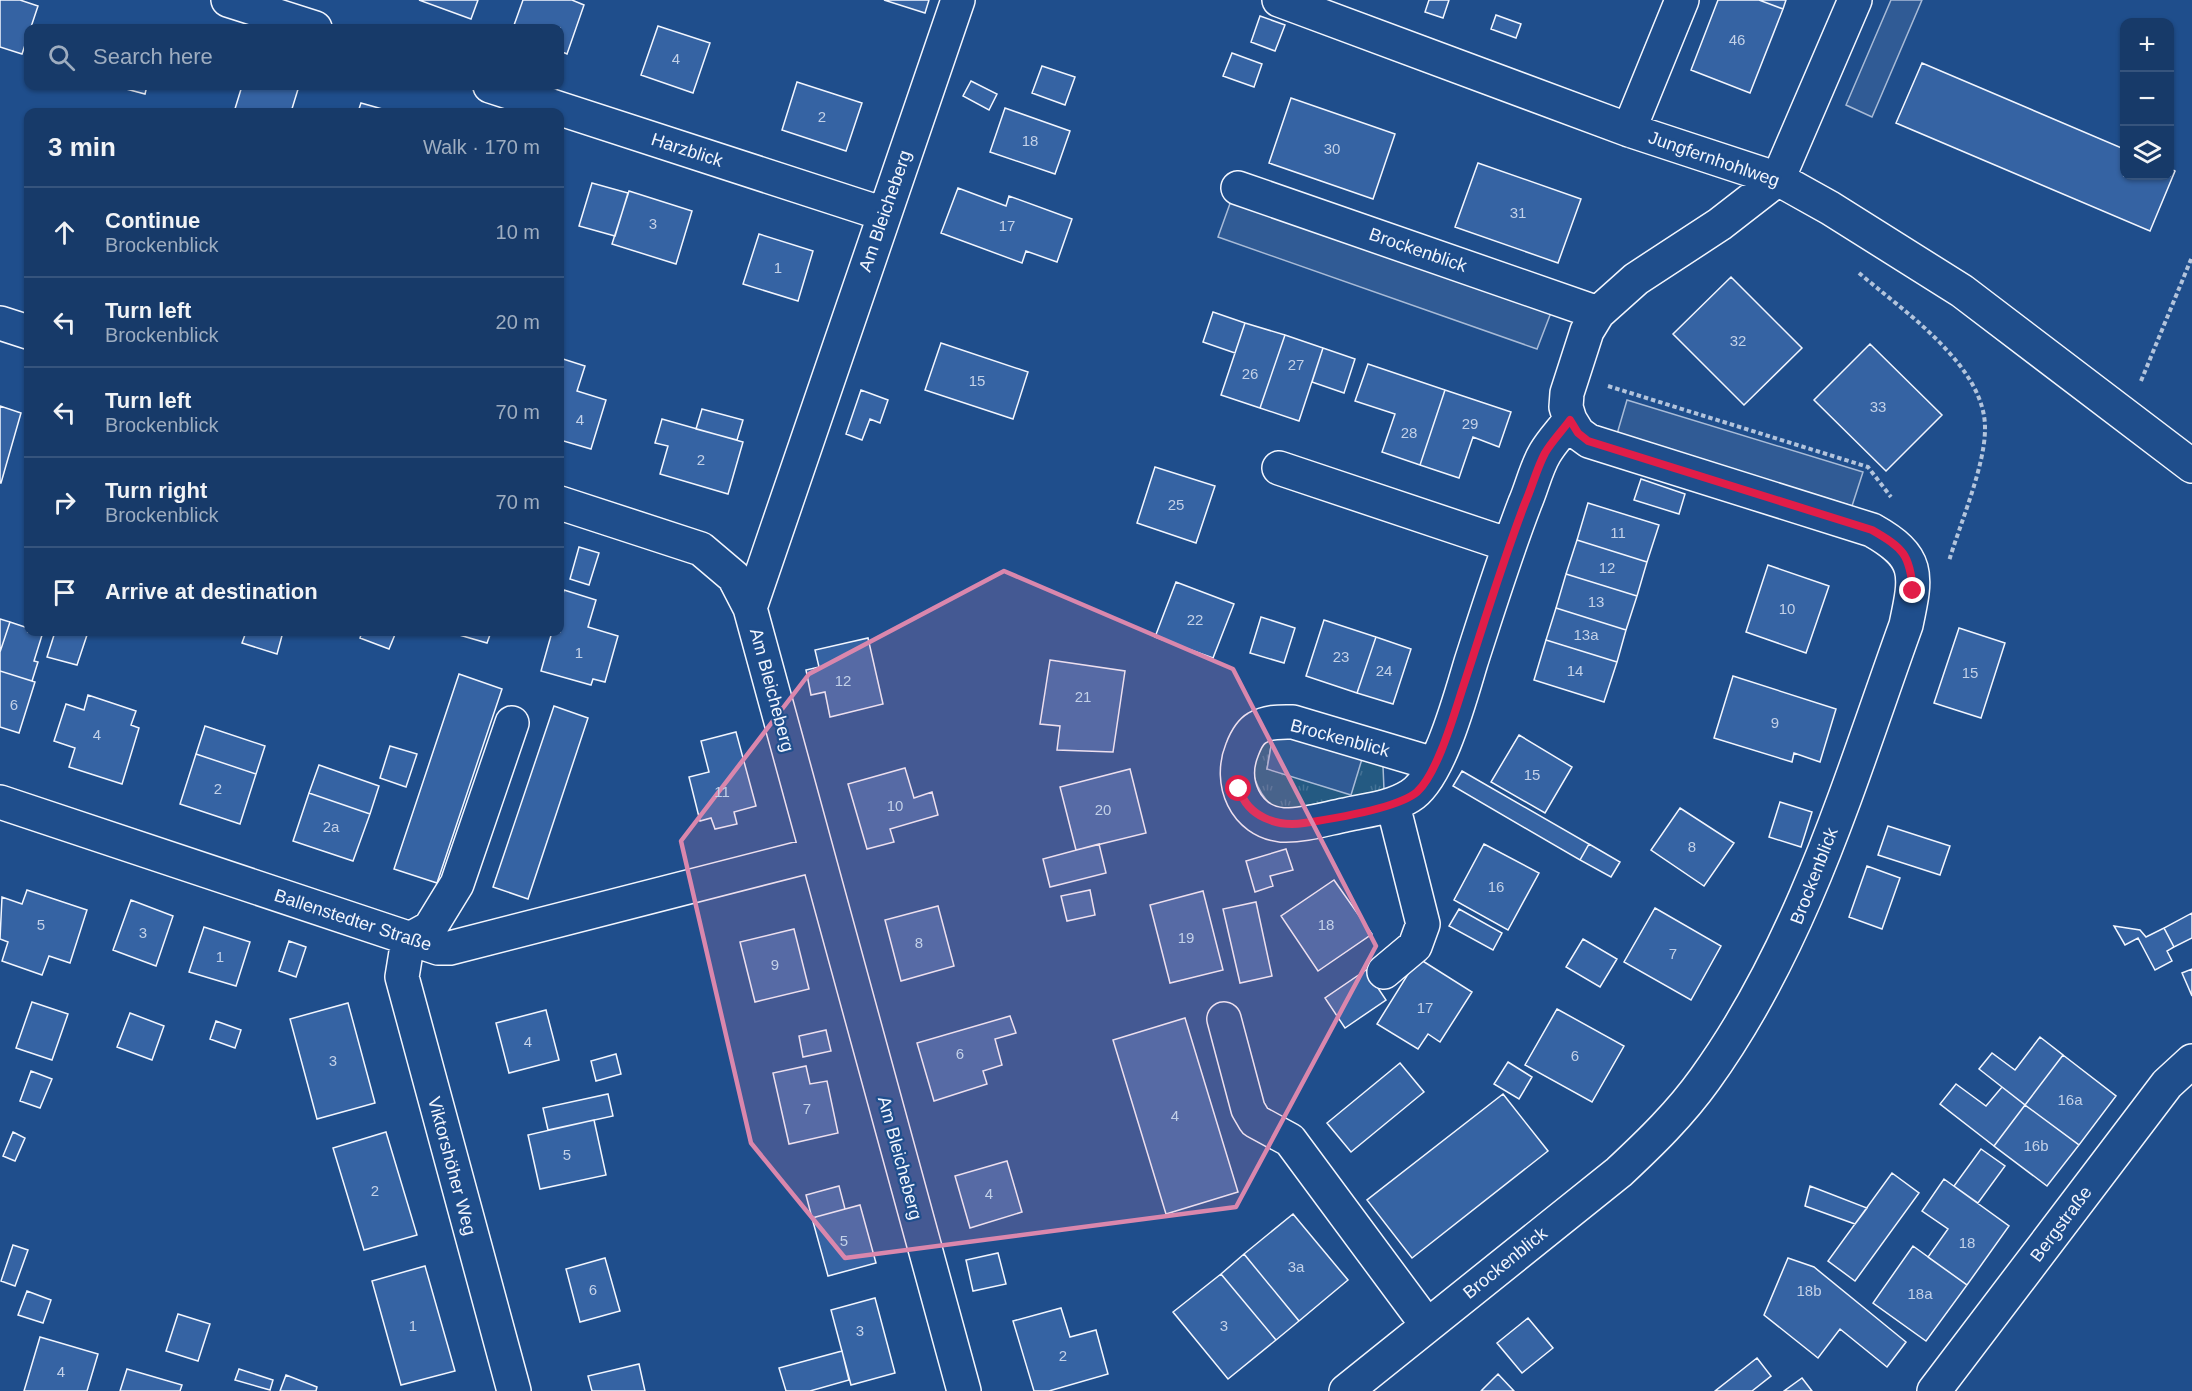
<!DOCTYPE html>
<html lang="en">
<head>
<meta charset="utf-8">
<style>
	body { margin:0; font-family:Helvetica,sans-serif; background:#244571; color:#f1f3f6 }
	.controls { position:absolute; right:18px; top:18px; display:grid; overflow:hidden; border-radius:12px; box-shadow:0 2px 4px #0004 }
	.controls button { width:54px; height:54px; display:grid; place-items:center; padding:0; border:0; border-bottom:2px solid #36547d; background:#173a69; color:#f1f3f6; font:30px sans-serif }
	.stop { position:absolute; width:18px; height:18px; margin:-14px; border:4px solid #e11d48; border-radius:50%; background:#fff }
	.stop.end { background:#e11d48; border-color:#fff; box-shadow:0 2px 6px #0008 }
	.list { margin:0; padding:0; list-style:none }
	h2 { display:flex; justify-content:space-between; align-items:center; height:78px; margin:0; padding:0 24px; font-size:26px }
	h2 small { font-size:20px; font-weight:400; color:#9eadc0 }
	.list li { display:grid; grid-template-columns:39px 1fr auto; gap:18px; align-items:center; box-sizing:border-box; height:90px; padding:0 24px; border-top:2px solid #36547d }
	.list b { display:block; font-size:22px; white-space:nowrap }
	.list p { margin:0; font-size:20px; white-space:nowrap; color:#9eadc0 }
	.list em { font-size:20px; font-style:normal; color:#9eadc0 }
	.icon { flex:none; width:33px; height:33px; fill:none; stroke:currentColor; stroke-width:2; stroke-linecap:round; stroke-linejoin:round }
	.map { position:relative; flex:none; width:2192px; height:1391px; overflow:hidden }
	.search { position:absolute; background:#173a69; box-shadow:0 2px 4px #0004; left:24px; top:24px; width:540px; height:66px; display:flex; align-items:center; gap:15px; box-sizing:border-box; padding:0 21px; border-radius:12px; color:#9eadc0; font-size:22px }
	.panel { position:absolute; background:#173a69; box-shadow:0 2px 4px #0004; left:24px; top:108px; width:540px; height:528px; border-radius:12px }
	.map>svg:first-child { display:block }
</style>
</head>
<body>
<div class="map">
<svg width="2192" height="1391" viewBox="0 0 2192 1391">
	<defs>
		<pattern id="grass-tufts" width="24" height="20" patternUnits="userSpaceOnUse" patternTransform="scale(1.5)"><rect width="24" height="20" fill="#245a82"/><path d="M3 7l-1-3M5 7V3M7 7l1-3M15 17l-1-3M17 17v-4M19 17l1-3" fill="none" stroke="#447295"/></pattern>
	</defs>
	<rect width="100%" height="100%" fill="#1f4e8c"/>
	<path fill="url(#grass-tufts)" stroke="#a8bbd7" stroke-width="1.5" d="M1273,735L1267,769L1362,759L1383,766L1384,790L1291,809L1273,807C1259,794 1244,766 1258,748C1262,743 1268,739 1273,735Z"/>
	<path fill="#305b95" stroke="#a8bbd7" stroke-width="1.5" d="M1891,0H1922L1872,117L1846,105Z
		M1232,198L1552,310L1537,349L1218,237Z
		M1627,400L1863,472L1852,506L1617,434Z
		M1277,734L1362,759L1351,795L1267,769L1273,735Z"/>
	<path fill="#3563a3" stroke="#f2f6ff" stroke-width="1.5" d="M0,0H20L38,6L22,54L0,47Z
		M419,0H478L471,19Z
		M523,0H572L584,5L567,54L560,51V28H513Z
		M884,0H929L925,13Z
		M1429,0H1449L1443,18L1425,12Z
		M1718,0H1759L1783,9L1750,93L1691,70Z
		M1759,0H1786L1783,9Z
		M1496,15L1521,24L1516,38L1491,29Z
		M1260,16L1285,25L1275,51L1251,42Z
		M658,26L710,43L693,93L641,75Z
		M1232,53L1262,64L1254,87L1223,76Z
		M1922,63L2124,149V176H2170V168L2175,171L2150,231L1896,123Z
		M1042,66L1075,77L1065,105L1032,93Z
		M971,81L997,94L989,110L963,96Z
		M797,82L862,103L846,151L782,130Z
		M115,86H147L145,94Z
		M242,86H299L291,112H234Z
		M1291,98L1395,134L1373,199L1269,163Z
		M361,103L393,112H358Z
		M1005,108L1070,131L1055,174L990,152Z
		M1478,163L1581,199L1558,263L1455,227Z
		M592,183L628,193L615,236L579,226Z
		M958,188L1006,206L1009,196L1072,219L1057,262L1026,251L1022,263L941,233Z
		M629,191L692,211L676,264L612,244Z
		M759,234L813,251L798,301L743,284Z
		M1731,277L1802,348L1744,405L1673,334Z
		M1213,312L1245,323L1235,353L1203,342Z
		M1245,323L1285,335L1260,408L1221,395Z
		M1285,335L1323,348L1299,421L1260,408Z
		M941,343L1028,372L1013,419L925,390Z
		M1870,344L1942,415L1886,471L1814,400Z
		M1323,348L1355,359L1344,393L1312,382Z
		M560,358L585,366L577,391L606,400L591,449L560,440Z
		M1368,364L1445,390L1420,465L1382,452L1395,414L1355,401Z
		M861,390L888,400L880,423L870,419L862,440L846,434Z
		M1445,390L1511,412L1499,447L1473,437L1459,478L1420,465Z
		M0,406L21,413L1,483H0Z
		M702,409L743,420L737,440L696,429Z
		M662,419L743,442L728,494L660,474L668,446L655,443Z
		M1155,467L1215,486L1196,543L1137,523Z
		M1641,479L1685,494L1679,514L1634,500Z
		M1588,503L1659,525L1647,562L1577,540Z
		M1577,540L1647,562L1637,596L1566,574Z
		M579,547L599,553L589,585L570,579Z
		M1768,565L1829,586L1806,653L1746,632Z
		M1566,574L1637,596L1626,630L1556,608Z
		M1176,582L1234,604L1213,658L1155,637Z
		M564,590L596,600L588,627L618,636L605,682L593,679L591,685L541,671L552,632H560V606Z
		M1556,608L1626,630L1617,662L1546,640Z
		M1261,617L1295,628L1284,663L1250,653Z
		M0,619L10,622L0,652Z
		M1324,620L1376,637L1357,693L1306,676Z
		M10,622L28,628V632H43L34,661L38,662L32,681L0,671V652Z
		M1959,628L2005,643L1981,718L1934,703Z
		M55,632H88L77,665L47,657Z
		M246,632H283L277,654L242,643Z
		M362,632H396L389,649L360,638Z
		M449,632H491L487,643Z
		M1376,637L1411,649L1393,704L1357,693Z
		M868,638L883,704L830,717L825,692L811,695L806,670L819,667L815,650Z
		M1546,640L1617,662L1604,702L1534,680Z
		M1050,660L1125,671L1113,752L1057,750L1060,726L1040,724Z
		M0,671L35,682L19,733L0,727Z
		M459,674L502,689L437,883L394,869Z
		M1733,676L1836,709L1820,762L1794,753L1792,762L1714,738Z
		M88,695L136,711L131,725L139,728L122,784L69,767L75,748L54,741L66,704L84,710Z
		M554,706L588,718L528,899L493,887Z
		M205,726L265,746L256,774L196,754Z
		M736,732L756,806L734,812L737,824L715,829L711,818L700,821L689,777L709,772L701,741Z
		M1519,735L1572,767L1545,813L1491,782Z
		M390,746L417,754L406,787L380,778Z
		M196,754L256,774L240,824L180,804Z
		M319,765L379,786L370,814L309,793Z
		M905,768L914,798L932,792L938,815L890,829L894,842L867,849L848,784Z
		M1130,769L1146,833L1076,850L1060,787Z
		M1462,771L1589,844L1580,860L1453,786Z
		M309,793L370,814L353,861L293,841Z
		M1780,802L1812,812L1801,847L1769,837Z
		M1680,808L1734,843L1704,886L1651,850Z
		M1888,826L1950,846L1940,875L1878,855Z
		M1099,844L1106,873L1050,887L1043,859Z
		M1484,844L1539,873L1508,930L1454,900Z
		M1589,844L1620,862L1611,877L1580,860Z
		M1286,849L1293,870L1270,876L1273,886L1255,892L1246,861Z
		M1867,866L1900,878L1882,929L1849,917Z
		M1334,880L1372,934L1318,971L1281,916Z
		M27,890L87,910L70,963L49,956L42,975L2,961L8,942L0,939L2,897L22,904Z
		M1090,890L1095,915L1067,921L1061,896Z
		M1203,891L1223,970L1170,983L1150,905Z
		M131,900L173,916L156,966L113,950Z
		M1256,902L1272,976L1240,983L1223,909Z
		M938,906L954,966L901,981L885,920Z
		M1655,908L1721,946L1691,1000L1624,962Z
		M1459,909L1502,933L1493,950L1449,926Z
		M2192,913V938L2174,947L2164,928Z
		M2114,926L2140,930L2146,937L2164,928L2174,947L2167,951L2172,961L2155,970L2138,938L2125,945Z
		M204,927L250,942L236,986L189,972Z
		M794,929L809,989L755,1002L740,942Z
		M1583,939L1617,959L1600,987L1566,967Z
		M289,941L306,947L296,977L279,971Z
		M1418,958L1472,992L1440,1042L1428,1034L1418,1049L1377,1024Z
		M2192,969V996L2182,973Z
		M1366,970L1386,1000L1345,1028L1325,998Z
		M32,1002L68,1014L52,1060L16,1048Z
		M348,1003L375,1103L317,1119L290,1019Z
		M1557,1009L1624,1046L1592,1102L1525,1065Z
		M546,1010L559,1060L509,1073L496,1023Z
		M130,1013L164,1026L152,1060L117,1047Z
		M1010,1016L1016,1033L995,1039L1002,1065L983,1071L987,1084L934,1101L917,1043Z
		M1185,1018L1238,1192L1166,1214L1113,1040Z
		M216,1021L241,1030L235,1048L210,1039Z
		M826,1030L831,1051L803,1057L799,1036Z
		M2040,1037L2063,1055L2025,1105L1979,1069L1992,1053L2015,1070Z
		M616,1054L621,1074L596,1081L591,1061Z
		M2063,1055L2116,1096L2079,1145L2025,1105Z
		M1508,1062L1532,1077L1519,1099L1494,1084Z
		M1400,1063L1424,1092L1351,1152L1327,1123Z
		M806,1066L810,1084L827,1081L838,1133L789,1144L773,1073Z
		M31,1071L52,1079L40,1108L20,1101Z
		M1956,1084L1986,1106L2002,1087L2025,1105L1994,1146L1940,1104Z
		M608,1094L613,1116L548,1130L543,1108Z
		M1503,1094L1548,1151L1412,1258L1367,1200Z
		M2025,1105L2079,1145L2047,1186L1994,1146Z
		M594,1120L606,1175L540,1189L528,1135Z
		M13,1132L25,1138L15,1161L3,1156Z
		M386,1132L417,1235L364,1250L333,1148Z
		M1981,1149L2005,1166L1978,1203L1954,1186Z
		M1007,1161L1022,1212L970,1228L955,1176Z
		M1892,1173L1919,1193L1855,1281L1828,1261Z
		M1944,1179L2009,1226L1967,1285L1928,1257L1948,1229L1922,1211Z
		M839,1186L845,1209L812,1218L806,1195Z
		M1810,1186L1867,1208L1855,1224L1805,1206Z
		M860,1205L876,1263L828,1276L812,1218Z
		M1293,1214L1348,1280L1299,1321L1244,1254Z
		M13,1245L28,1250L15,1286L1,1281Z
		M1913,1246L1967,1285L1926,1341L1873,1303Z
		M998,1253L1006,1284L973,1291L966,1260Z
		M1244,1254L1299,1321L1276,1340L1221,1274Z
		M605,1258L620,1311L580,1322L566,1269Z
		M1788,1258L1814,1267L1906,1342L1887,1367L1840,1329L1818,1358L1764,1315Z
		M425,1266L455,1371L401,1385L372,1281Z
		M1221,1274L1276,1340L1228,1379L1173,1312Z
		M27,1291L51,1300L43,1323L18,1315Z
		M875,1298L895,1373L851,1385L831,1310Z
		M1061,1308L1070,1337L1096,1330L1108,1374L1049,1391H1034L1013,1321Z
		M178,1314L210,1324L198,1361L166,1351Z
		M1528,1318L1553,1348L1522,1373L1497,1343Z
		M40,1337L98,1354L87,1391H24Z
		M842,1351L849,1380L810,1391H786L779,1368Z
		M1757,1358L1771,1376L1752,1391H1715Z
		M639,1364L645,1391H592L588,1376Z
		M127,1369L182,1385L180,1391H120Z
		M239,1369L273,1380L270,1390L235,1380Z
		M1498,1374L1514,1391H1481Z
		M286,1375L317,1387L316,1391H280Z
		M1802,1378L1812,1391H1784Z"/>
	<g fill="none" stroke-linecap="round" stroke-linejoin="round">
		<defs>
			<path id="minor" d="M228,0L315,28
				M958,0L750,608L964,1391
				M1279,0L1629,130L1778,179L1830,208L1962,291L2192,466
				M490,86L884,214
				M1629,130L1682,0
				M1238,188L1598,313
				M0,323L28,332
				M1279,468L1509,545
				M560,503L701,549L734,577L750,608
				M512,723L457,884L430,928L408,940L402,977L514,1391
				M1434,764L1293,722C1281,722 1268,721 1257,728C1250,732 1245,742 1242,750C1229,782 1245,821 1282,825C1303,826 1325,819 1345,815C1367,810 1391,808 1410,796C1439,779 1461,695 1471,662C1488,609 1505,555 1525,503C1532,487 1536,468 1545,453C1552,441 1562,431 1570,420L1566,407L1567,393L1587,331L1598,313L1636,279L1720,224L1778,179L1855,0
				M0,802L438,948H450L817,854
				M1384,972L1415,946L1423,924L1393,805
				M1224,1019L1248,1109L1255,1121L1290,1140L1427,1325
				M1346,1391L1619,1172C1650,1143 1680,1114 1705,1079C1803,943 1850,780 1906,625C1917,574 1920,557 1872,530L1589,441L1578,433L1570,420
				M1934,1391L2167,1084L2192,1061"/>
		</defs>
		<use href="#minor" stroke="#f2f6ff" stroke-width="36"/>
		<path stroke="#b3c4dc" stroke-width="4" stroke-dasharray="4.5 3" stroke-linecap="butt" d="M1859,273C1902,310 1986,366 1985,429C1985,466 1960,524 1949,561
			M2141,381L2192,257
			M1608,386L1868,467L1891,497"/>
		<use href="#minor" stroke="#1f4e8c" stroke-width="33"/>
	</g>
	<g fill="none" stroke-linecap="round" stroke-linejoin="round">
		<path stroke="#e11d48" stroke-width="8" d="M1239,789C1248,817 1277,827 1304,823C1331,819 1398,808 1417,792C1438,773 1455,711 1464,684C1484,623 1502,563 1525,503C1532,487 1537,468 1545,453C1552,441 1562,431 1570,420L1578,433L1588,441L1872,530C1903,548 1910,554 1913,591"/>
	</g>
	<path fill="#da87ad" fill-opacity="0.2" stroke="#da87ad" stroke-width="4.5" stroke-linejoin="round" d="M1004,571L1233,669L1376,946L1236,1207L845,1258L751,1143L681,841L809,674Z"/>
	<g text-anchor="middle" stroke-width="4.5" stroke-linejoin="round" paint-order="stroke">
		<g font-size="15" fill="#c3d1e8">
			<text x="1737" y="45">46</text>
			<text x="676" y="64">4</text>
			<text x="822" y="122">2</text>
			<text x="1030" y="146">18</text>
			<text x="1332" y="154">30</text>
			<text x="1518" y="218">31</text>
			<text x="653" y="229">3</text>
			<text x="1007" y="231">17</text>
			<text x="778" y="273">1</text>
			<text x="1738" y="346">32</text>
			<text x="1296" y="370">27</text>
			<text x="1250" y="379">26</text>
			<text x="977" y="386">15</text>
			<text x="1878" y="412">33</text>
			<text x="580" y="425">4</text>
			<text x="1470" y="429">29</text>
			<text x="1409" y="438">28</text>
			<text x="701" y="465">2</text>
			<text x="1176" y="510">25</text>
			<text x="1618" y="538">11</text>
			<text x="1607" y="573">12</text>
			<text x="1596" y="607">13</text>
			<text x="1787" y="614">10</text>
			<text x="1195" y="625">22</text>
			<text x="1586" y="640">13a</text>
			<text x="579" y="658">1</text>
			<text x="1341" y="662">23</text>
			<text x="1384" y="676">24</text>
			<text x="1575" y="676">14</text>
			<text x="1970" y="678">15</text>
			<text x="843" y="686">12</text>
			<text x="1083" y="702">21</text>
			<text x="14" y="710">6</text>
			<text x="1775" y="728">9</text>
			<text x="97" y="740">4</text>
			<text x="1532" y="780">15</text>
			<text x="218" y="794">2</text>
			<text x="722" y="797">11</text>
			<text x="895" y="811">10</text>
			<text x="1103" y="815">20</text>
			<text x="331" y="832">2a</text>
			<text x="1692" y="852">8</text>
			<text x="1496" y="892">16</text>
			<text x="41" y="930">5</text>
			<text x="1326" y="930">18</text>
			<text x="143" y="938">3</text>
			<text x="1186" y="943">19</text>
			<text x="919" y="948">8</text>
			<text x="1673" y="959">7</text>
			<text x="220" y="962">1</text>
			<text x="775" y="970">9</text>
			<text x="1425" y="1013">17</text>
			<text x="528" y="1047">4</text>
			<text x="960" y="1059">6</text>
			<text x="1575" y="1061">6</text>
			<text x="333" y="1066">3</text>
			<text x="2070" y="1105">16a</text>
			<text x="807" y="1114">7</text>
			<text x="1175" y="1121">4</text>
			<text x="2036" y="1151">16b</text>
			<text x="567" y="1160">5</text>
			<text x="375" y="1196">2</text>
			<text x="989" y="1199">4</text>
			<text x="844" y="1246">5</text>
			<text x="1967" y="1248">18</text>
			<text x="1296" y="1272">3a</text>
			<text x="593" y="1295">6</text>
			<text x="1809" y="1296">18b</text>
			<text x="1920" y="1299">18a</text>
			<text x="413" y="1331">1</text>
			<text x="1224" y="1331">3</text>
			<text x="860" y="1336">3</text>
			<text x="1063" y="1361">2</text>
			<text x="61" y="1377">4</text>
		</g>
		<g font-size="18" fill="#f2f6ff" stroke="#1f4e8c">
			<text transform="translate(687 150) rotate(18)" y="6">Harzblick</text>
			<text transform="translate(1714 159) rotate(19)" y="6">Jungfernhohlweg</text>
			<text transform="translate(885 211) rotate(-71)" y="6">Am Bleicheberg</text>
			<text transform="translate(1418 250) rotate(19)" y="6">Brockenblick</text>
			<text transform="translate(772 690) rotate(75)" y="6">Am Bleicheberg</text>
			<text transform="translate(1340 738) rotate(15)" y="6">Brockenblick</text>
			<text transform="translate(1814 876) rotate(-69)" y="6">Brockenblick</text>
			<text transform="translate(353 920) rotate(18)" y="6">Ballenstedter Straße</text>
			<text transform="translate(900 1158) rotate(75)" y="6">Am Bleicheberg</text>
			<text transform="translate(452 1166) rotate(75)" y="6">Viktorshöher Weg</text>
			<text transform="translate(2061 1224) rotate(-53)" y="6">Bergstraße</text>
			<text transform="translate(1505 1263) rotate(-39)" y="6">Brockenblick</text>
		</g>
	</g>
</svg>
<div class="controls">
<button>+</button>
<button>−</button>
<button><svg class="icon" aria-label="layers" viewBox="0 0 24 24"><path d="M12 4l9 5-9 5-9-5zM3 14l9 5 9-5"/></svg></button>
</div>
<div class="stop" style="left:1239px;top:789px"></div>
<div class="stop end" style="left:1913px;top:591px"></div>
<div class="search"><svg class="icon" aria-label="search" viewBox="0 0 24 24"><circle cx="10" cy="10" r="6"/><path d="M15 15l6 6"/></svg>Search here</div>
<section class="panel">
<h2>3 min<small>Walk · 170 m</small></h2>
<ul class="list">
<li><svg class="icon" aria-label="ahead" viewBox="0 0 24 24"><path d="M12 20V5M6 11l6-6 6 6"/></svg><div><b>Continue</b><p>Brockenblick</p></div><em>10 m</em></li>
<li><svg class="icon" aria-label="left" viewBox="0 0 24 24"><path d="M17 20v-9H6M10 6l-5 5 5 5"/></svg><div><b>Turn left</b><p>Brockenblick</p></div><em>20 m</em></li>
<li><svg class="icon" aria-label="left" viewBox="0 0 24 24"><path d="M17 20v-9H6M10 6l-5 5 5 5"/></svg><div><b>Turn left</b><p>Brockenblick</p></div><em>70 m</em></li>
<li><svg class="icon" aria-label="right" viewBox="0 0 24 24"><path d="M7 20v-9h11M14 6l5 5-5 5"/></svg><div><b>Turn right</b><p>Brockenblick</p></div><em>70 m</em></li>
<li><svg class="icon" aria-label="arrive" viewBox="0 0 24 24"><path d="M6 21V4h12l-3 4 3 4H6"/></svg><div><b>Arrive at destination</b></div></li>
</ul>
</section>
</div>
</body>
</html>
